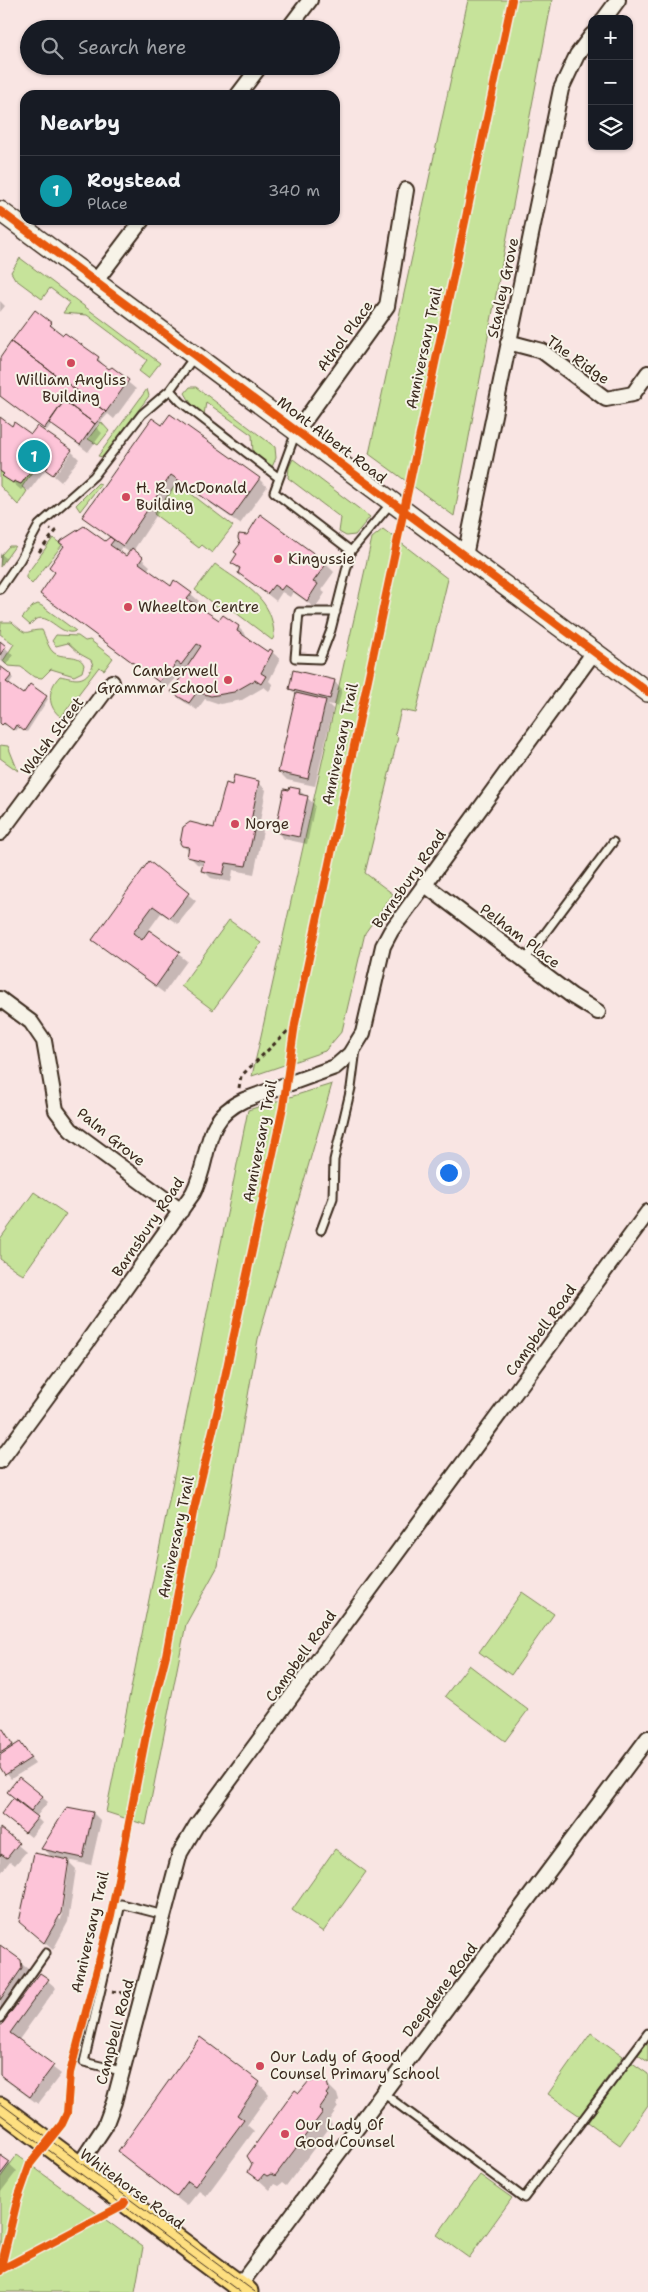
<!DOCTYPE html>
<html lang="en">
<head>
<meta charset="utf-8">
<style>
	body { margin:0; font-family:"Shantell Sans",sans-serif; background:#242831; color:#f1f3f6 }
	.controls { position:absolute; right:15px; top:15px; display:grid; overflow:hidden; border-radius:10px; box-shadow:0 1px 4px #0004 }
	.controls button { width:45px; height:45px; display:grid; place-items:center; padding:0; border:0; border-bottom:1px solid #363941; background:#171b24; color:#f1f3f6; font:25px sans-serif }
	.you { position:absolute; left:448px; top:1172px; width:18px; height:18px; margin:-12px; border:4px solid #fff; border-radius:50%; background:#1a73e8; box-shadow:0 0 0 8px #1a73e833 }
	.badge { display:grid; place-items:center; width:32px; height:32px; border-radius:50%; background:#d1495b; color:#fff; font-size:16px; font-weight:700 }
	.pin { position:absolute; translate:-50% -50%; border:2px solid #fff; box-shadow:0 1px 5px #0006 }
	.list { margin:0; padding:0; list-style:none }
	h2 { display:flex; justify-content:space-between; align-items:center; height:65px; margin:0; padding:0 20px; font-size:21px }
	h2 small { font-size:16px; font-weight:400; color:#9ea1a6 }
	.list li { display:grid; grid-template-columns:32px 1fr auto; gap:15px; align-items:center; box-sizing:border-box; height:70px; padding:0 20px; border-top:1px solid #363941 }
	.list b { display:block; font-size:19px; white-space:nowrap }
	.list p { margin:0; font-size:16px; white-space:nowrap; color:#9ea1a6 }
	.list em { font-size:16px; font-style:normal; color:#9ea1a6 }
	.icon { flex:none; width:28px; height:28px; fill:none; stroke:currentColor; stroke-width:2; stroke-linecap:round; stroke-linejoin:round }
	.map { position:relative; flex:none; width:648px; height:2292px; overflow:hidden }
	.search { position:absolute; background:#171b24; box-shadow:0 1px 4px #0004; left:20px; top:20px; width:320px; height:55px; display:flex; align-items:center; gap:12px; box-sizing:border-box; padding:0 18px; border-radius:28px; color:#9ea1a6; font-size:19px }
	.panel { position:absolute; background:#171b24; box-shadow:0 1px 4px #0004; left:20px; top:90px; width:320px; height:135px; border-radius:15px }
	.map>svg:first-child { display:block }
</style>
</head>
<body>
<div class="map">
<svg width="648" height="2292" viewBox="0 0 648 2292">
	<rect width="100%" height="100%" fill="#f9e5e3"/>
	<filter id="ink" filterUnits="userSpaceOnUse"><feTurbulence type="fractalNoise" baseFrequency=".02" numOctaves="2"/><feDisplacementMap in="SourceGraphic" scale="10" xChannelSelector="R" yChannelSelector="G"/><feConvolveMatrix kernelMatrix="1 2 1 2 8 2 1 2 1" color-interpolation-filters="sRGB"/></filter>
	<g filter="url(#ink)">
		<path fill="#c6e39a" stroke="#80865c" d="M468,0H552L454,516L369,454Z
			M20,258L160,363L148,378L139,371L147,360L87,315L63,313L70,303L50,288L42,299L15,279L11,272Z
			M190,387H196L275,447L276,458L272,467L253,453L252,435L206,402L204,415L195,410L185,393Z
			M147,389L149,396L103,457L98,456Z
			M101,422L109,431L98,445L88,439Z
			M293,459L370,517L355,535L346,536L339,532L341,518L288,478L289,467Z
			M0,471L4,474L3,476L13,483L14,481L21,484L30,471L32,472L22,487L27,491L18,505L0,486Z
			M98,483L101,484L80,511L76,505Z
			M177,483L233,526L212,553L202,545L199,548L154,514Z
			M383,529L448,579L416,713L401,710L395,734L398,737L365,873L393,894L365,933L342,1031L325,1051L252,1076L372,538Z
			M53,538L62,545L32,584L26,578V575Z
			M9,546H15L0,567L1,555Z
			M215,564C243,585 274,597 274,637L272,640L227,606L223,611L195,590Z
			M38,604L42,606L76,631C59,639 46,604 30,625L22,618L33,606Z
			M1,622H12C30,639 23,630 42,630C46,637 47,646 53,652C62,660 79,652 84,665L82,672L74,676L51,669L42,678L34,677L21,667L8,666L3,661L14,644L0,634Z
			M56,635L78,636L85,641L90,640L113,658L104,670L99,667L61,717C47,707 47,689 60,676C75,679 85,684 93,665L91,660L80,654L68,643L56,646L52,641Z
			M0,745L8,746L18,771L0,758Z
			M229,920L261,943L213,1010L181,986Z
			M332,1084L258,1339L218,1566L186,1624L146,1825L106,1812L248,1110Z
			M34,1192L66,1214L23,1275L0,1259V1239Z
			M522,1592L554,1614L511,1675L479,1652Z
			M469,1665L528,1710L505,1741L445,1696Z
			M335,1849L366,1872L323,1932L292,1910Z
			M591,2033L623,2056L580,2116L548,2094Z
			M648,2041V2062L638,2055Z
			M631,2062L648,2074V2105L620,2145L588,2122Z
			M17,2155L143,2247L135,2292H0V2178Z
			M480,2175L512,2198L469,2258L437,2235Z"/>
		<path fill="#0003" fill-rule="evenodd" d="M0,301L5,306L0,312Z
			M35,312L51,324L58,333L98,358L105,367L110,371L112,369L136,389L114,419L108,414L96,427L102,433L88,452L51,424L47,430L0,396V360Z
			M0,419L12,428L32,436L52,474L45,470L29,491L23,488L21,490L0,472Z
			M152,420L259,479L267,487L240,524L179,481L133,551L150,566L147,571L171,588L191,594L199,601L195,606L219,621L238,627L246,635L245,638L269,654L272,652L280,659L269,681L273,685L269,691L264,687L242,700L220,704L205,699L197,710L180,699L173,691L182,678L177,676L167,689L41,594L110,538L84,517ZM122,547L130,553L126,558L118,552Z
			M72,452L79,459L61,482L54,476Z
			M243,534L326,564L334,572L321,590L325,593L315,608L293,592L290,597L282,592L276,601L239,572L240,571L233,563L239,554L240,535Z
			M0,553L6,558L0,566Z
			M0,643L13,655L6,665L0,660Z
			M0,668L13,678L8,685L23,696L46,697L48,699L27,732L19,727L16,731L6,724L5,726L0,722Z
			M334,681L342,689L338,706L328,704L333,709L315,786L287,780L279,772L297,695L290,689Z
			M258,782L266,790L259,826L263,831L254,874L233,870L231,882L211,878L203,870L204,866L197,864L189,856L190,852L183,846L215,829L233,787Z
			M299,790L315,805L307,844L284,839L276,831Z
			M149,863L196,901L178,924L161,913L148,931L187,961L164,993L93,940Z
			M2,1730L15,1747L20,1744L25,1749L35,1764L11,1779L0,1765V1732Z
			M19,1779L48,1802L36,1817L42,1823L31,1837L2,1814L14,1798L8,1792Z
			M93,1813L101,1821L91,1865L67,1860L76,1869L68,1922L53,1950L26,1927L53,1858L43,1848ZM67,1866H69L61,1920L59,1919Z
			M0,1830L26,1852L15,1865L10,1861L0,1874Z
			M0,1947L28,1969L29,1977L0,2018Z
			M40,1974L56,1988L18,2041L61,2074L38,2104L0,2076V2030Z
			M259,2083L269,2094L247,2125L254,2131L206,2196L199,2191L187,2206L119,2152Z
			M326,2083L337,2094L339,2101L336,2105L338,2107L329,2120L332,2124L286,2186L282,2183L278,2186L274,2184L270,2190L250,2172L299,2095Z
			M0,2156L17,2171L0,2193Z"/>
		<path fill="#fdc4d8" stroke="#3b2a1e" d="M35,310L52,323L50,325L63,335L65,333L99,357L97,360L109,369L112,367L129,380L106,412L11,342Z
			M11,342L106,412L95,424L64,401L44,429L0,396V358Z
			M64,401L95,424L80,445L49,423Z
			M170,414L260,478L232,517L171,475L123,546L82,517L152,418L162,425Z
			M0,417L12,426L14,422L31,434L37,426L72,450L53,475L46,470L48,467L44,463L41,466L36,463L21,484L14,481L13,483L2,476L4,474L0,471Z
			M260,514L327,563L313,582L318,584L307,601L285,585L281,590L274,585L267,594L238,573L240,568L231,563L237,554L234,552L240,544L238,538L239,534L247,535Z
			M84,526L105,541L110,537L114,540L110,545L126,556L132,548L143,557L139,563L171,586L174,580L192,593L187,599L219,620L223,615L239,626L237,631L268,652L270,649L273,651L261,673L266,676L261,684L255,680L234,692L211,696L197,692L189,703L171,692L181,677L180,673L185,670L201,646L197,644L181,665L177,662L171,670L169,669L159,682L40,594L55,572L49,567L64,546L59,542Z
			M0,641L6,646L0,655Z
			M0,666L12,675L6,682L23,694L30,684L47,696L24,731L16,725L13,730L4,723L2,725L0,723Z
			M293,670L335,680L330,699L289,689Z
			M296,693L326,700L308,779L278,772Z
			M234,775L259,781L251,821L256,822L246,866L226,863L223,875L201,871L204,861L187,857L189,847L182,846L180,843L183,827L190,822L214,828L226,783L232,785Z
			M290,787L300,789L299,794L308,796L299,837L275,832L284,789L289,790Z
			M149,861L189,893L170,918L153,906L133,933L142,940L149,930L180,952L156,986L92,940Z
			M3,1729L13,1745L0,1753V1730Z
			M20,1742L31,1758L5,1775L0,1767V1755Z
			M19,1777L43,1796L31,1811L7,1792Z
			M13,1798L38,1817L25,1833L1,1814Z
			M67,1807L93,1812L83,1858L41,1849Z
			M0,1828L19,1843L7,1858L1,1854L0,1856Z
			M34,1853L69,1860L61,1913L44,1943L19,1922Z
			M0,1945L21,1960L22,1968L0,2000Z
			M40,1973L49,1979L10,2033L54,2065L30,2097L0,2075V2027Z
			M200,2037L260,2082L237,2115L244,2120L195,2186L188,2181L176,2197L118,2152Z
			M322,2078L327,2082L329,2090L326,2094L328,2096L319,2109L323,2112L275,2176L271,2174L267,2176L264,2174L259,2180L248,2172L252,2164L247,2156L295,2090L299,2093L309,2081L312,2082L314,2079Z
			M0,2155L10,2162L0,2175Z"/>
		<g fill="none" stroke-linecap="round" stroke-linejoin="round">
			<defs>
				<path id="service" d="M170,390L181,402L279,478
					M296,432L274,492L351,551
					M0,589L20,560L39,525L94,476L142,414L170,390L194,357
					M336,612H299L295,658L320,659L331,630L351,551L392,502
					M525,960L613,842
					M321,1230L333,1198L334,1160L351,1088L356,1049
					M0,2018L46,1953
					M121,2071L84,2062L121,1904L164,1915
					M383,2093L524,2198L648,2033"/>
				<path id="minor" d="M604,19L618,0
					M288,29L310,0
					M238,95L260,66
					M95,282L142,220
					M508,342L542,351L606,399L633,394L648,373
					M297,431L387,306L406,190
					M465,556L561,89L577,55L592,35
					M0,833L112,682
					M424,884L572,996L598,1012
					M0,999L31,1022L44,1041L56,1110L71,1130L181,1211
					M0,1461L88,1341L193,1193C212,1157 200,1120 244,1100L335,1067L350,1054L363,1033L383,946L391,931L594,652
					M78,2167L105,2126L114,2102L180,1853L196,1826L648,1212
					M239,2286L648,1738"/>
				<path id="secondary" d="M0,211L648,692"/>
				<path id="primary" d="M0,2108L247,2292"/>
			</defs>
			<use href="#service" stroke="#3b2a1e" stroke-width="11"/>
			<use href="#minor" stroke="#3b2a1e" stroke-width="18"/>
			<use href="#secondary" stroke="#3b2a1e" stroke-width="22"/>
			<use href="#primary" stroke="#3b2a1e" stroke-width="25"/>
			<path stroke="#3b2a1e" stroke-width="3" stroke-dasharray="4 4" stroke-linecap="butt" d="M39,552L56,531L50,529
				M239,1088L241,1076L295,1024
				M112,1991L128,1994"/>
			<use href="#service" stroke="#f7f3e8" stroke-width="7"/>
			<use href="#minor" stroke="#f7f3e8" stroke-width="14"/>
			<use href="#secondary" stroke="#f7f3e8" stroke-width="19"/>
			<use href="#primary" stroke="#fedf80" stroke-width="21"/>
			<path stroke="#3b2a1e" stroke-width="1" d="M0,2103L255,2292
				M0,2114L240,2292"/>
			<defs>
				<path id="cycleway" d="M0,211L648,692
					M0,2270L123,2205L125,2202
					M0,2271L17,2201L30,2164L62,2124L67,2113L70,2073L111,1915L147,1730L166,1655L193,1513L218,1409L283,1107L295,1024L512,0"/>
			</defs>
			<use href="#cycleway" stroke="#f7f3e8" stroke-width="11"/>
			<use href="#cycleway" stroke="#e8590c" stroke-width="8"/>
		</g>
	</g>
	<g fill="#d1495b" stroke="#f7f3e8" stroke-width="2">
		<circle cx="71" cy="363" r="5"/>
		<circle cx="126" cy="497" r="5"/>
		<circle cx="278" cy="559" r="5"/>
		<circle cx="128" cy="607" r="5"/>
		<circle cx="228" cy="680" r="5"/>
		<circle cx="235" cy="824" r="5"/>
		<circle cx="260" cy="2066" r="5"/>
		<circle cx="285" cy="2134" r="5"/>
	</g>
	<g text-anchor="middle" stroke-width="4" stroke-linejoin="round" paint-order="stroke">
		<g font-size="15" fill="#3b2a1e" stroke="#f7f3e8">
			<text transform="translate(503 288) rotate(-78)" y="5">Stanley Grove</text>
			<text transform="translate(345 336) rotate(-54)" y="5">Athol Place</text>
			<text transform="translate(424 348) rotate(-78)" y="5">Anniversary Trail</text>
			<text transform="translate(578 360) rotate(35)" y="5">The Ridge</text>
			<text transform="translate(332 440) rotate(37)" y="5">Mont Albert Road</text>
			<text transform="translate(52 736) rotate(-53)" y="5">Walsh Street</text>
			<text transform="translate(340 744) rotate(-78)" y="5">Anniversary Trail</text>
			<text transform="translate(409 879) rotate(-55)" y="5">Barnsbury Road</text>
			<text transform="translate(520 936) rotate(37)" y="5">Pelham Place</text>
			<text transform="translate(111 1137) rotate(39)" y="5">Palm Grove</text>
			<text transform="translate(260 1141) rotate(-79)" y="5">Anniversary Trail</text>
			<text transform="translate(148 1227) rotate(-56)" y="5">Barnsbury Road</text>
			<text transform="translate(541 1330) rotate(-54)" y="5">Campbell Road</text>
			<text transform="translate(176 1537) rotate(-78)" y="5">Anniversary Trail</text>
			<text transform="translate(301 1656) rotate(-54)" y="5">Campbell Road</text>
			<text transform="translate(90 1932) rotate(-77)" y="5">Anniversary Trail</text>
			<text transform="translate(440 1990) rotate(-53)" y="5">Deepdene Road</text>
			<text transform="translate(115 2032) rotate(-75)" y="5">Campbell Road</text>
			<text transform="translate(132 2189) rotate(36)" y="5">Whitehorse Road</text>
		</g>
		<g font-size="15" fill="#3b2a1e" stroke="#f7f3e8" text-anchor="start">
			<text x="71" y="385" text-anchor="middle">William Angliss<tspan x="71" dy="17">Building</tspan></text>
			<text x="136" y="493">H. R. McDonald<tspan x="136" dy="17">Building</tspan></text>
			<text x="288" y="564">Kingussie</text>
			<text x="138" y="612">Wheelton Centre</text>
			<text x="218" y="676" text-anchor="end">Camberwell<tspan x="218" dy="17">Grammar School</tspan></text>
			<text x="245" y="829">Norge</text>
			<text x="270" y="2062">Our Lady of Good<tspan x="270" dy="17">Counsel Primary School</tspan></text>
			<text x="295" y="2130">Our Lady Of<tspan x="295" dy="17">Good Counsel</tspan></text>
		</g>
	</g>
</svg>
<div class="controls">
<button>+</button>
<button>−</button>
<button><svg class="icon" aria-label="layers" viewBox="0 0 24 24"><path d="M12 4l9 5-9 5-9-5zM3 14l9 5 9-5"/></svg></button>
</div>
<div class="you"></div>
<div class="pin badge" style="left:34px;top:456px;background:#0f9aa8">1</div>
<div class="search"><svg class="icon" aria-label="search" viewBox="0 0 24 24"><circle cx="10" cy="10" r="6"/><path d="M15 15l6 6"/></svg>Search here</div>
<section class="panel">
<h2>Nearby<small></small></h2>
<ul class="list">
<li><span class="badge" style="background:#0f9aa8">1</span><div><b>Roystead</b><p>Place</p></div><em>340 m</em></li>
</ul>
</section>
</div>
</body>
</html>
